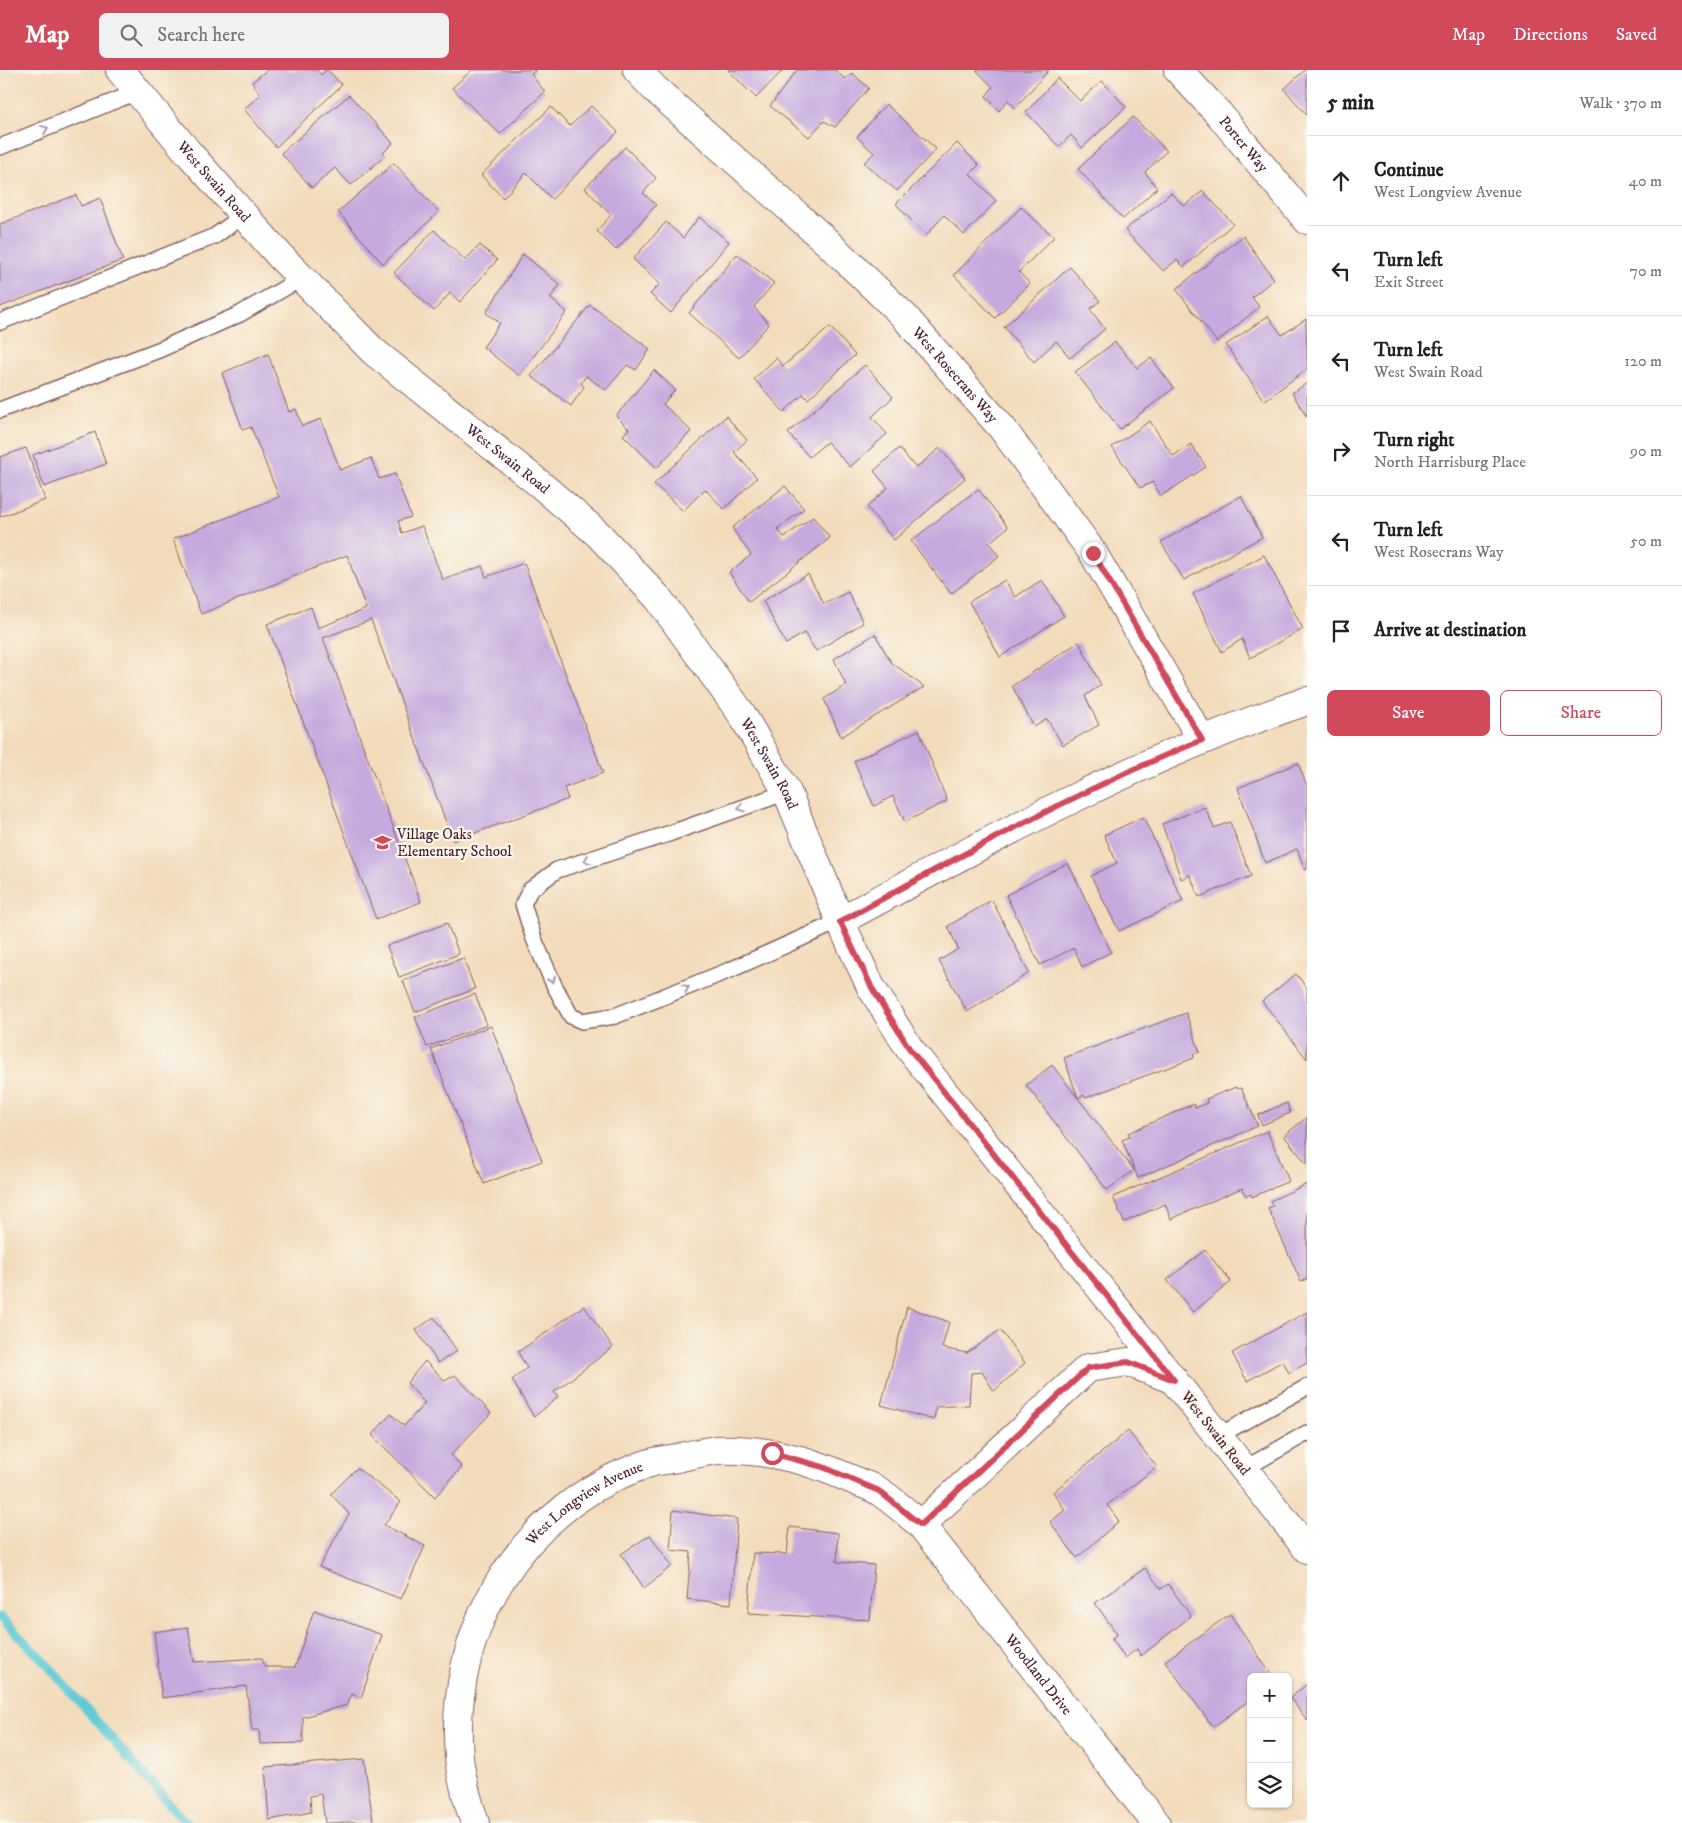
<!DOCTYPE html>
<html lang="en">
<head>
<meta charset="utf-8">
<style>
	body { margin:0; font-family:"IM FELL DW Pica",serif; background:#f2f2f2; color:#222 }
	.controls { position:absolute; right:15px; bottom:15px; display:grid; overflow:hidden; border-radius:8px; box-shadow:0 1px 4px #0004 }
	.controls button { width:45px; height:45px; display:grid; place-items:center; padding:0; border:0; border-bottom:1px solid #e0e0e0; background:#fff; color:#222; font:25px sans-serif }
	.stop { position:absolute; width:15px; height:15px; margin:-11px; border:4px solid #d1495b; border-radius:50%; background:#fff }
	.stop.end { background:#d1495b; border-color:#fff; box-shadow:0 1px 5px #0008 }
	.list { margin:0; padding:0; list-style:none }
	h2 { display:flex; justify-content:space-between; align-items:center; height:65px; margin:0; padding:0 20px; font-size:21px }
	h2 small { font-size:16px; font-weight:400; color:#767676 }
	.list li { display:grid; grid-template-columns:32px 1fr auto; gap:15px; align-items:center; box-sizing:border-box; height:90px; padding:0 20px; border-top:1px solid #e0e0e0 }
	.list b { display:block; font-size:19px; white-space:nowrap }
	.list p { margin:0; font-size:16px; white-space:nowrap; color:#767676 }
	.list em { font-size:16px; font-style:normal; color:#767676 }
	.actions { display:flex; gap:10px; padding:15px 20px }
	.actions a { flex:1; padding:11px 0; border:1px solid #d1495b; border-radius:8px; text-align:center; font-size:18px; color:#d1495b }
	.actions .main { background:#d1495b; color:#fff }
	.icon { flex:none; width:28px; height:28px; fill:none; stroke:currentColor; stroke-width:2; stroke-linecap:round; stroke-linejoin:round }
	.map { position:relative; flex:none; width:1307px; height:1753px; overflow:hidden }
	header { display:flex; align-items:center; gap:30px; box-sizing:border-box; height:70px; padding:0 25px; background:#d1495b; color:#fff }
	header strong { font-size:24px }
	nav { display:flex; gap:28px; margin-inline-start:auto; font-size:18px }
	.search { width:350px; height:45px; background:#f2f2f2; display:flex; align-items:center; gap:12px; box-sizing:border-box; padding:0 18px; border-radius:8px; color:#767676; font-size:19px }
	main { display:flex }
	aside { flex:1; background:#fff }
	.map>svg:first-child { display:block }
</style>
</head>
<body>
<header>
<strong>Map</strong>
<div class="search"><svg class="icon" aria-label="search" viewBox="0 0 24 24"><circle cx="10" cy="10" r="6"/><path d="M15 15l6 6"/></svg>Search here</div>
<nav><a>Map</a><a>Directions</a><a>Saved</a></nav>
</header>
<main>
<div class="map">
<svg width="1307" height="1753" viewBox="0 0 1307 1753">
	<rect width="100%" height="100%" fill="#fbf7ec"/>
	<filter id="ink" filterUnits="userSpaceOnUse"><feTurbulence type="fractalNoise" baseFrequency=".02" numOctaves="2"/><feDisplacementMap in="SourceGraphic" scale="10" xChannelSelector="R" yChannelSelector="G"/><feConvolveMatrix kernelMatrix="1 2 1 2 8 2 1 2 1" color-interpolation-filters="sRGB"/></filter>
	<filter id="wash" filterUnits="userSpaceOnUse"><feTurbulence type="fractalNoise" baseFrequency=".0096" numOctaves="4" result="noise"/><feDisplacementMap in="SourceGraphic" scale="20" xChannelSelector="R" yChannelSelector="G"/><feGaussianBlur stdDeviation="1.12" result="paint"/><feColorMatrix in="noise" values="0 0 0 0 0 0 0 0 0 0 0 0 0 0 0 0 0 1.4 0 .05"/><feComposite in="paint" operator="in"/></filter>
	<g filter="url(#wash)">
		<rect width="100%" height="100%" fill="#f2dbbb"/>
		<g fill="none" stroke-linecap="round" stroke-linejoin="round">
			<path stroke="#5ecad5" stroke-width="9" d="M0,1547L44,1591L186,1753"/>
		</g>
		<g id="blocks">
			<path fill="#c4aade" d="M267,0H317L321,5L326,0H328L342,15L276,77L244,39L260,25L252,12Z
				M472,0H536L531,4L545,22L500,64L452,18Z
				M728,0H783L756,28Z
				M797,0H835L845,9L852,3L869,18L835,57L824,51L809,67L770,36Z
				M976,0H1049L1015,38L1008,30L999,41L986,26L993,17Z
				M1305,0H1307V45L1284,19Z
				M1057,8L1080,31L1102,11L1126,37L1082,78L1071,65L1059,77L1026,42Z
				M349,25L393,73L383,83L385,86L351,115L335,98L312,118L281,83Z
				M886,34L936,79L897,121L864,93L874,83L857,67Z
				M591,36L618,62L552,129L526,103L503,128L481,105L551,37L570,56Z
				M1133,47L1167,81L1145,102L1157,118L1123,149L1078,99Z
				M957,73L979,95L970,104L996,131L964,165L944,145L926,166L896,134Z
				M625,77L656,108L643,123L656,135L616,180L597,161L611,145L585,118Z
				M394,93L439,142L383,194L338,142Z
				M1203,121L1233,154L1184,197L1177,190L1163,201L1125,160L1171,123L1184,136Z
				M76,125L81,136L100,128L123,190L0,237V154Z
				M1021,137L1054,167L1019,202L1030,214L995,248L954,205Z
				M699,147L729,172L671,243L650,224L660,214L633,189L666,152L683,168Z
				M434,160L465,190L480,175L497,190L460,232L450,223L434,241L394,203Z
				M1243,166L1274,209L1252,227L1259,237L1217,272L1176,219Z
				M523,184L560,215L550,228L567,242L519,306L483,277L500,253L486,243Z
				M737,184L774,213L754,237L769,254L739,288L689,243Z
				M1070,197L1100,231L1090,239L1105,259L1070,288L1056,271L1034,292L1004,257Z
				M590,235L650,279L636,300L627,295L606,320L586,306L581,313L584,317L571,336L531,306Z
				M1268,246L1282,265L1306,249L1307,299L1264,331L1226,275Z
				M830,257L855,285L808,329L803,324L784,342L754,309L776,288L783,296Z
				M1115,272L1137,298L1151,288L1174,318L1120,359L1075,302Z
				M268,284L289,342L296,339L302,356L321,349L340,400L371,388L379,409L395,404L411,447L398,451L402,463L422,456L443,510L482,496L486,507L524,493L603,703L564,718L568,729L453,771L371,550L323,568L421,832L376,849L267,554L311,537L318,558L366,539L347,485L201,544L173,469L279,427L251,357L243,360L222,303Z
				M865,295L893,327L872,347L887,364L850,397L827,372L809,387L788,363Z
				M654,300L675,320L663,334L691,361L657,398L623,365L629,359L616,346Z
				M1307,313V347L1292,323Z
				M726,346L747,370L734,382L757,408L724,439L705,419L683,441L654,414Z
				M1150,351L1173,386L1191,374L1206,397L1161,426L1153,412L1140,418L1112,377Z
				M95,362L106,394L44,417L33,385Z
				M26,378L45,430L0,447V387Z
				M899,378L916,398L940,378L965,408L894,470L867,437L888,418L874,401Z
				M785,416L804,439L777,459L784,467L813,447L830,468L749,532L729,502L751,485L732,458Z
				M978,419L1008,457L989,473L999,486L951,524L911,471Z
				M1241,426L1262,467L1184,510L1161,472Z
				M1264,485L1303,559L1250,588L1242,569L1222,582L1193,524Z
				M808,504L824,534L848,522L863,553L816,581L804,563L786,574L763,531Z
				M1005,510L1015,527L1042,510L1064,546L1000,587L969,532Z
				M875,564L891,592L924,617L841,667L824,629L846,615L834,589Z
				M1079,572L1101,615L1085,626L1099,655L1063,675L1047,649L1034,657L1012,616Z
				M919,660L947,731L905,752L893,726L874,736L854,691Z
				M1298,693L1307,716V799L1305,800L1297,779L1265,793L1238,718Z
				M1205,737L1214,758L1230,752L1251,806L1199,827L1190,805L1181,809L1162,754Z
				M1143,747L1183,831L1119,861L1091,806L1117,793L1104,765Z
				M1068,793L1111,882L1082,897L1074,878L1040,895L1006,825Z
				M992,830L1029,903L967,942L939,891L958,879L948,856Z
				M447,853L459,884L399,907L387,876Z
				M463,888L475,919L415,942L403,911Z
				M1296,904L1307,918V989L1262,931Z
				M475,924L487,955L427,977L415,947Z
				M1186,943L1200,982L1193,984L1194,988L1085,1028L1084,1025L1078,1028L1064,988Z
				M491,956L542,1091L484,1114L431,979Z
				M1052,995L1134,1100L1107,1120L1026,1015Z
				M1236,1017L1237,1019L1241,1018L1258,1056L1138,1108L1122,1070L1130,1067L1128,1063L1194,1034L1195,1038L1207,1033L1206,1029Z
				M1287,1033L1290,1043L1262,1055L1258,1045Z
				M1307,1047V1094L1284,1066Z
				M1267,1061L1289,1111L1252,1127L1251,1124L1246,1126L1242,1118L1171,1149L1165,1134L1124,1152L1113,1127Z
				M1307,1114V1209L1301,1212L1268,1138L1273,1136L1270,1131Z
				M1205,1180L1231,1212L1193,1242L1167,1210Z
				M584,1236L613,1277L554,1322L558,1327L534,1347L512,1310L527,1298L518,1282Z
				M907,1237L949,1252L942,1278L967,1283L1000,1260L1025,1293L994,1321L982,1302L971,1303L969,1335L936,1337L934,1350L881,1335Z
				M1307,1242V1293L1289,1303L1283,1291L1247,1311L1232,1283Z
				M434,1247L457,1281L438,1293L416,1260Z
				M425,1291L445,1311L455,1305L491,1343L451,1385L462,1397L435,1427L372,1365L391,1344L404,1356L425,1333L407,1313Z
				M1128,1361L1157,1397L1107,1435L1119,1451L1077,1488L1050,1452L1065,1440L1053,1422Z
				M357,1398L401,1432L384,1455L425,1476L401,1529L319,1497L349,1444L331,1424Z
				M673,1440L737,1449L731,1534L687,1529L691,1482L670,1480Z
				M790,1457L838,1463L837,1492L874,1495L870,1550L748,1543L753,1483L787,1484Z
				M650,1465L672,1496L644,1518L621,1484Z
				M1145,1498L1161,1519L1168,1514L1191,1546L1141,1586L1137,1579L1125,1588L1112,1569L1117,1564L1095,1533Z
				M314,1540L382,1565L361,1628L352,1624L347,1635L303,1647V1673L260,1674L259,1660H252L246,1616L162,1628L154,1562L188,1557L194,1592L262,1588L265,1597H295Z
				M1230,1544L1273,1607H1251V1629L1213,1657L1165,1591Z
				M1307,1614V1650L1290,1628Z
				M364,1689L373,1751L325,1753L321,1724L310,1726L311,1742L269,1750L265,1697Z"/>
		</g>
	</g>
	<g filter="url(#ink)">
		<use href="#blocks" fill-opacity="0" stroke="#85615d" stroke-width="1"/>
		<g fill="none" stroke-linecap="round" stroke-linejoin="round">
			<defs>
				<path id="service" d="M0,77L137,22
					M0,252L215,166L244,145
					M0,340L161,279L240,244L302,208
					M787,722L671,763L557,800L530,820L523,834L534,869L554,915L571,946L582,951L615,946L730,900L840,851
					M1218,1366L1307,1317
					M1244,1399L1307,1363"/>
				<g id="minor">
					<path id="s1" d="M637,0L655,19L826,171L903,245L1002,358L1093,483L1202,670"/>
					<path id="s2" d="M1178,0L1219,44L1307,150"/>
					<path d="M1218,1366L1244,1399"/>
					<path d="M921,1455L1088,1298L1128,1292L1174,1310"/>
					<path id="s3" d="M475,1753C468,1732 461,1710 459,1687C448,1559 521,1438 644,1395C654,1391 666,1390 677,1388C690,1385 705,1381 718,1380C746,1379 773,1383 800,1390C821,1396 840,1404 860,1413C866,1415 874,1418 880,1422C895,1432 908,1444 921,1455L1156,1753"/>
				</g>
				<g id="tertiary">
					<path id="s4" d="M120,0L187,81L280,186L373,281L541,415L598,464L658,528L741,643L787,722L840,851L871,917L909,978L1218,1366"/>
					<path d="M840,851C991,769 1143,686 1307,631"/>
					<path d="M1244,1399L1307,1479"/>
				</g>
			</defs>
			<use href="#service" stroke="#85615d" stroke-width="18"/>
			<use href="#minor" stroke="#85615d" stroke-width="30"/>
			<use href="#tertiary" stroke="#85615d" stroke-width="30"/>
			<use href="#service" stroke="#fff" stroke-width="15"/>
			<use href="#minor" stroke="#fff" stroke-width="28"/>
			<use href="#tertiary" stroke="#fff" stroke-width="28"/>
		</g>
		<defs><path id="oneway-chevron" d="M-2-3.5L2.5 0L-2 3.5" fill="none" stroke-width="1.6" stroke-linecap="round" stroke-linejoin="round" transform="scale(1.25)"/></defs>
		<g stroke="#ae9aa0">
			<use href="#oneway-chevron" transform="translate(45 59) rotate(-22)"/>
			<use href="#oneway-chevron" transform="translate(741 738) rotate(161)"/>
			<use href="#oneway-chevron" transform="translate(587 790) rotate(162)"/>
			<use href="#oneway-chevron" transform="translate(552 910) rotate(66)"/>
			<use href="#oneway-chevron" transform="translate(686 918) rotate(-22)"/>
		</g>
	</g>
	<g fill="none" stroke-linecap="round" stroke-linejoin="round" filter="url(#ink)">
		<path stroke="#d1495b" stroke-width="6" d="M772,1383L823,1397L879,1421L921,1455L1088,1298L1128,1292L1174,1310L909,978L872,918L840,852C958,787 1077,721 1202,670L1093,483"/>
	</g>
	<defs>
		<symbol id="school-bare" viewBox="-9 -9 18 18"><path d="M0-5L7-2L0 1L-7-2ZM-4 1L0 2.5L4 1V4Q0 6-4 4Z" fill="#d1495b" stroke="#fbf7ec" stroke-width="2.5" paint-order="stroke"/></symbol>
	</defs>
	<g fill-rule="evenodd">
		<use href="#school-bare" x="370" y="760" width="25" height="25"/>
	</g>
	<g text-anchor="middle" stroke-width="4.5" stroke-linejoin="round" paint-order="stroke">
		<g font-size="15" fill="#4a1f2b" stroke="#fbf7ec">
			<text dy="5" stroke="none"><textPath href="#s2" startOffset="99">Porter Way</textPath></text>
			<text dy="5" stroke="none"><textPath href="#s4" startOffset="146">West Swain Road</textPath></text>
			<text dy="5" stroke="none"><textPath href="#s1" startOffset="441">West Rosecrans Way</textPath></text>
			<text dy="5" stroke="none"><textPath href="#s4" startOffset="551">West Swain Road</textPath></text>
			<text dy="5" stroke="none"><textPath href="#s4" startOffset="956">West Swain Road</textPath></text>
			<text transform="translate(1216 1363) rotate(52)" y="5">West Swain Road</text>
			<text dy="5" stroke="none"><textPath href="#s3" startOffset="369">West Longview Avenue</textPath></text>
			<text dy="5" stroke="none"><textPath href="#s3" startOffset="928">Woodland Drive</textPath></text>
		</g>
		<g font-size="15" fill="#4a1f2b" stroke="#fbf7ec" text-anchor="start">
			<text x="397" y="769">Village Oaks<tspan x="397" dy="17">Elementary School</tspan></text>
		</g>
	</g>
</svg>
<div class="controls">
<button>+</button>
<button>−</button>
<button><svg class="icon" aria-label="layers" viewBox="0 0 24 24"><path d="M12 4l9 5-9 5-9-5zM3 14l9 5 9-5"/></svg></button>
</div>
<div class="stop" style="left:772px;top:1383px"></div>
<div class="stop end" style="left:1093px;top:483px"></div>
</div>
<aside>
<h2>5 min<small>Walk · 370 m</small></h2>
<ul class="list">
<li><svg class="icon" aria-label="ahead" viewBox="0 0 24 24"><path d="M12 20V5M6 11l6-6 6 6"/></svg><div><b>Continue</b><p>West Longview Avenue</p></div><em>40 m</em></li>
<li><svg class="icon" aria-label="left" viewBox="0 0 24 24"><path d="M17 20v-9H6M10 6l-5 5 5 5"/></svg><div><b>Turn left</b><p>Exit Street</p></div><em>70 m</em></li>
<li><svg class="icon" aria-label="left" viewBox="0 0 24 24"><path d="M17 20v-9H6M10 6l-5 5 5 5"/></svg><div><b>Turn left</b><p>West Swain Road</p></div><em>120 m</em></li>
<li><svg class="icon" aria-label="right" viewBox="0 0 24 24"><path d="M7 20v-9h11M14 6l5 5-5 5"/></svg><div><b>Turn right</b><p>North Harrisburg Place</p></div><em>90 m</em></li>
<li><svg class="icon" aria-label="left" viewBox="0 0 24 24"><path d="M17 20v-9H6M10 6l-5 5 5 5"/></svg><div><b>Turn left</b><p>West Rosecrans Way</p></div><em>50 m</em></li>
<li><svg class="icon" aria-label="arrive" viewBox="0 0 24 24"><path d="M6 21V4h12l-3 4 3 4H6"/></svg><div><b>Arrive at destination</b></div></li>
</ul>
<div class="actions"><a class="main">Save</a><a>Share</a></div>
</aside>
</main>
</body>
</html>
